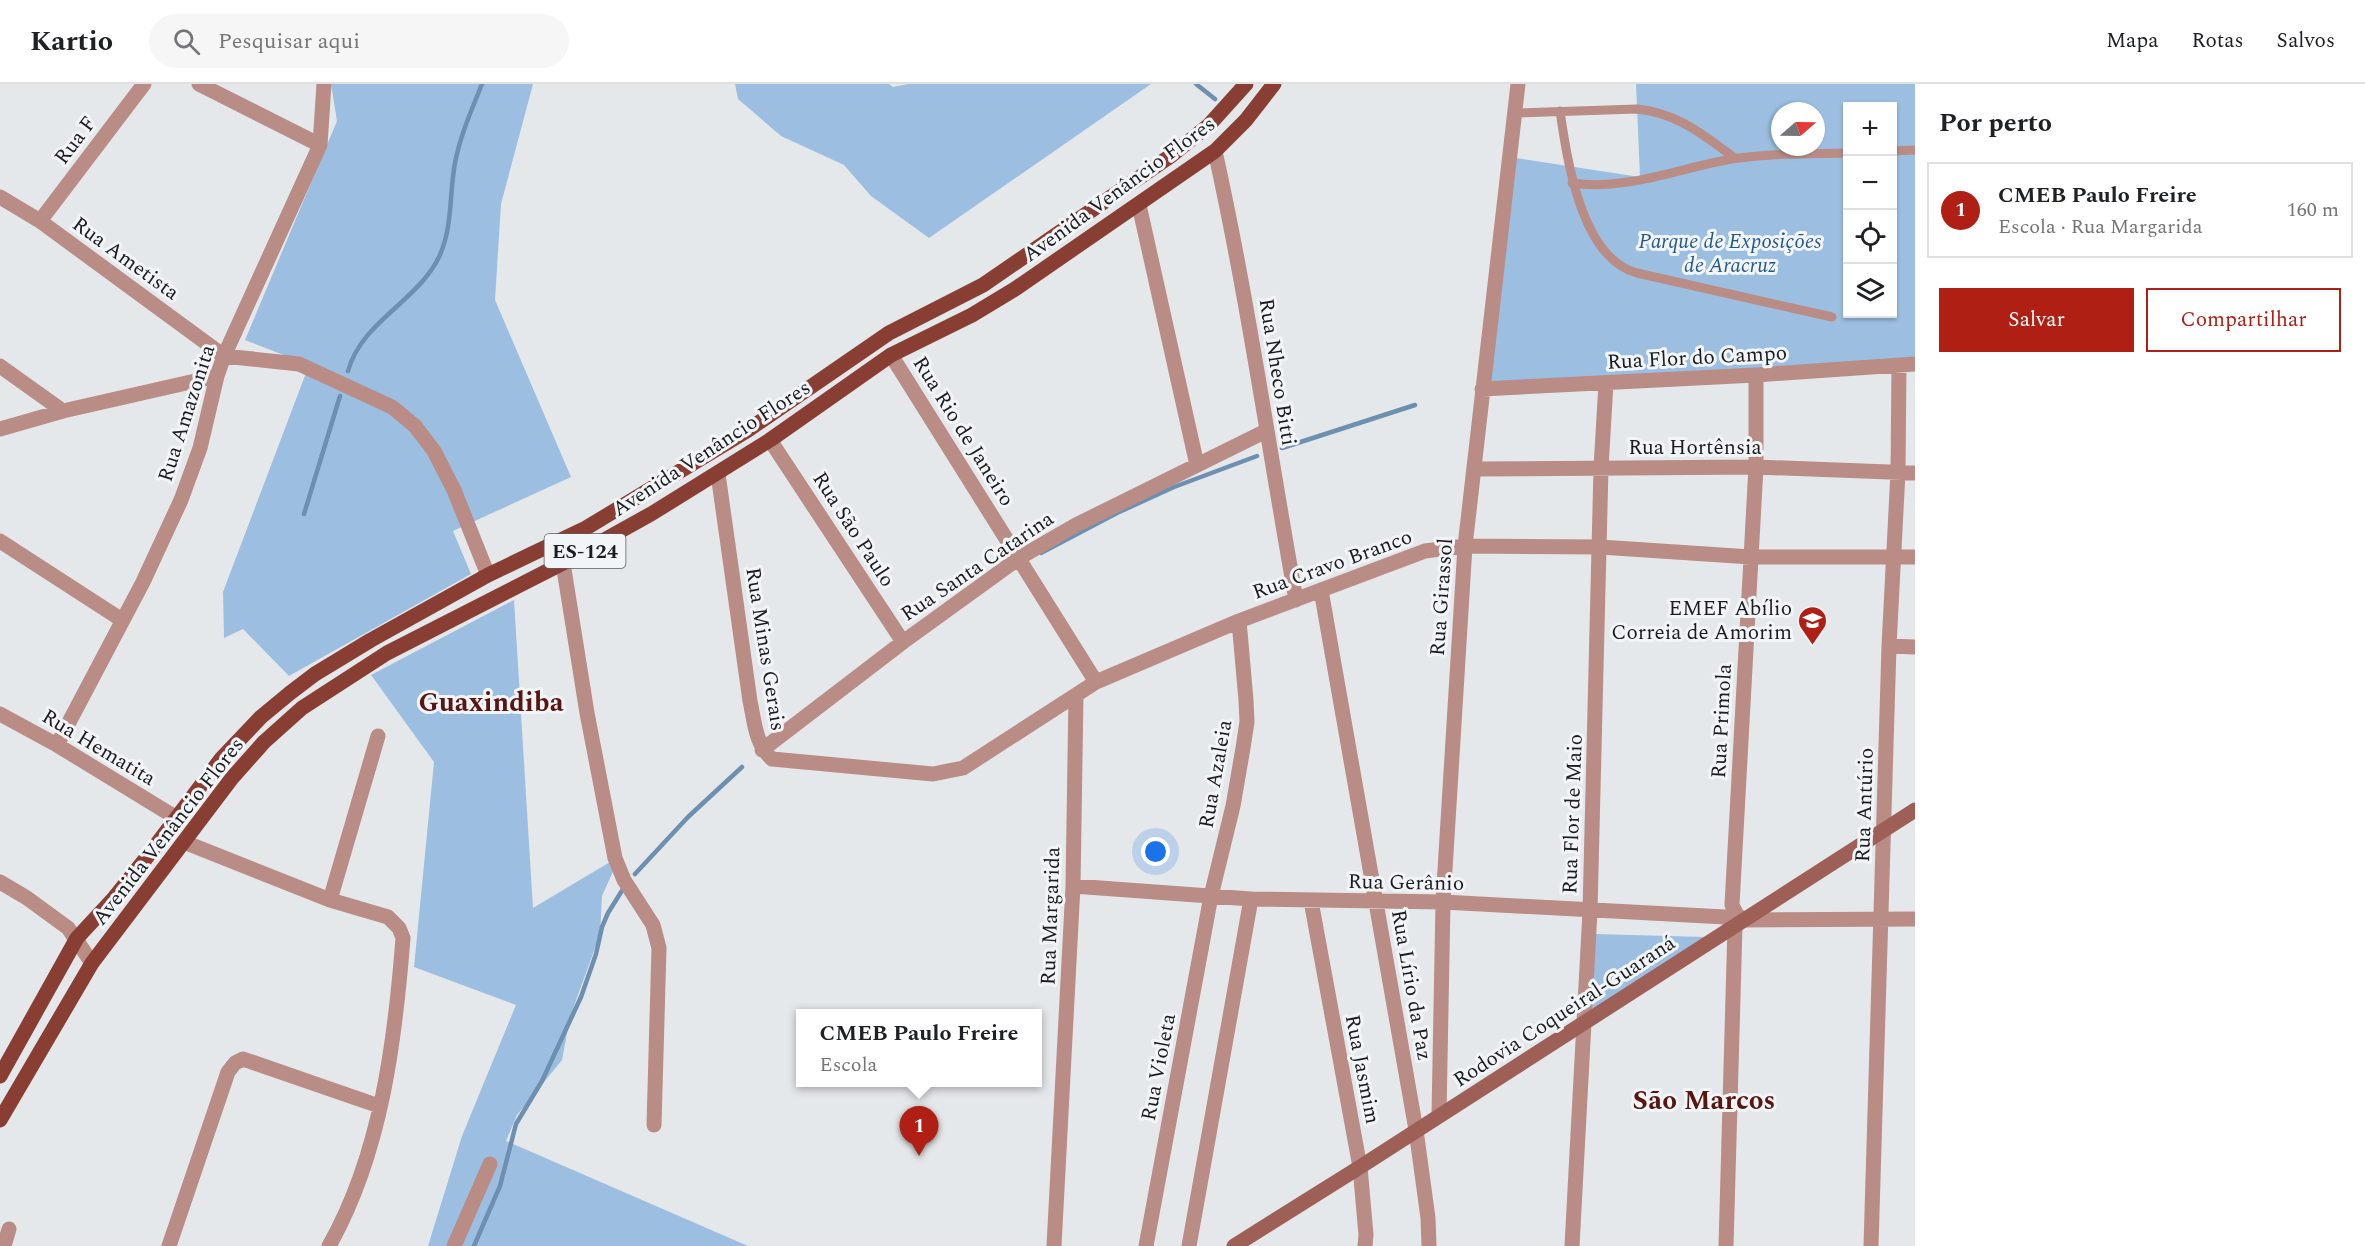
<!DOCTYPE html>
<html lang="pt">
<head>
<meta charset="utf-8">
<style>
	body { margin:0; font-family:Spectral,serif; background:#f6f6f6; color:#202124 }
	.controls { position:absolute; right:18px; top:18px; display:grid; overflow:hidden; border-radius:0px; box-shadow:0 2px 4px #0004 }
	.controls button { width:54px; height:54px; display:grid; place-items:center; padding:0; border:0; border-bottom:2px solid #e0e0e0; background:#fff; color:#202124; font:30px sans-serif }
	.compass { position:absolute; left:1771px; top:18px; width:54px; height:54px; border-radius:50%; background:#fff; box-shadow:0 2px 4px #0004; rotate:70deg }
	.you { position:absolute; left:1156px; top:768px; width:21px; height:21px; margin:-15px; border:4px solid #fff; border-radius:50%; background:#1a73e8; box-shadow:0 0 0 9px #1a73e833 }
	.badge { display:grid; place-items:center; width:39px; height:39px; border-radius:50%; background:#af1f14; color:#fff; font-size:20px; font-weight:700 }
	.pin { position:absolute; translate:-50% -50px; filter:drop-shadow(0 2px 3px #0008) }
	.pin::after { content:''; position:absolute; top:32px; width:21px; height:18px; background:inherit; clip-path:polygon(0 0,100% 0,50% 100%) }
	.popup { position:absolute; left:796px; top:925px; width:246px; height:78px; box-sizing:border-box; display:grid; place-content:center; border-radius:0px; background:#fff; filter:drop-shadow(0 2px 4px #0005); font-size:20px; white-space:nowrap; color:#757577 }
	.popup b { font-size:22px; color:#202124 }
	.popup::after { content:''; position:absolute; left:50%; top:100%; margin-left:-12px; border:12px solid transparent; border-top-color:#fff }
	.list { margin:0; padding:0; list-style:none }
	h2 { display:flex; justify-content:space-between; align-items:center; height:78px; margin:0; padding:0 24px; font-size:26px }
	h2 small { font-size:20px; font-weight:400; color:#757577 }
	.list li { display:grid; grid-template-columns:39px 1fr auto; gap:18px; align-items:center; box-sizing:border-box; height:96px; margin:0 12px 12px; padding:0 12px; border:2px solid #e0e0e0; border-radius:0px }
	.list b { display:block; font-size:22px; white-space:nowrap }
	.list p { margin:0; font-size:20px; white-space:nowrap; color:#757577 }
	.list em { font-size:20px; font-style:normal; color:#757577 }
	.actions { display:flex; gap:12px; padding:18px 24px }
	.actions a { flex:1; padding:14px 0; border:2px solid #af1f14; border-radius:0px; text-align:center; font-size:21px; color:#af1f14 }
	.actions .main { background:#af1f14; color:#fff }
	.icon { flex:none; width:33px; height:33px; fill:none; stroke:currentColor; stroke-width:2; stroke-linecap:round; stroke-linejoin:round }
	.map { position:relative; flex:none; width:1915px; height:1162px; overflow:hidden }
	header { display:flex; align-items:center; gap:36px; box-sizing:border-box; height:84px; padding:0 30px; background:#fff; border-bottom:2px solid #e0e0e0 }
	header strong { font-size:28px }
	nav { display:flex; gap:33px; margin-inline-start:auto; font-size:21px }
	.search { width:420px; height:54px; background:#f6f6f6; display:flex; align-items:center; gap:15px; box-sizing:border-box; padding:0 21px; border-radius:33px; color:#757577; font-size:22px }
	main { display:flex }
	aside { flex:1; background:#fff }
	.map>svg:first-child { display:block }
</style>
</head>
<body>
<header>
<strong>Kartio</strong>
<div class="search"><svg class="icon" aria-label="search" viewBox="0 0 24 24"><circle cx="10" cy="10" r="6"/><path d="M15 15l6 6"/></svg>Pesquisar aqui</div>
<nav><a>Mapa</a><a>Rotas</a><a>Salvos</a></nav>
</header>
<main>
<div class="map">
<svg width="1915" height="1162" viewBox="0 0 1915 1162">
	<rect width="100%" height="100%" fill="#e5e8ea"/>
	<path fill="#9cbfe1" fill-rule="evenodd" d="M331,0H533L501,120L495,216L571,393L453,447L471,490L289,592L243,545L224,554L223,508L309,281L245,256L337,37Z
		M735,0H889L893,3L908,0H1151L929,154L871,112L844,81L781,52L738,15Z
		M1636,0H1915V275L1490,303L1516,74L1640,93ZM1848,22H1892V230H1848ZM1780,27H1816V63H1780Z
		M514,516L533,824L620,772L602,812L600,850L570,933L562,976L517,1031L506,1057L748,1162H428L462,1052L516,921L414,883L434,678L371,591Z
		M1594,850L1705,853L1588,933Z"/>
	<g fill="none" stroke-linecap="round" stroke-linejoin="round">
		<path stroke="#6d90b1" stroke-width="4.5" d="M1196,0L1215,15
			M348,287C362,237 417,218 439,173C453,143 449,111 455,79C460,52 472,25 482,0
			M1282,364L1415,321
			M304,430L340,312
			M1041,469L1117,429L1174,403L1257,372
			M635,790L688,733L742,683
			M474,1162L500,1102L516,1040L542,997L581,913L596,870L602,843L608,829L623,805"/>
		<path stroke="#b98c85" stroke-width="9" d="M1560,27C1567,75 1581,174 1637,189L1832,233
			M1515,29L1637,25C1678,29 1703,51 1735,74
			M1892,67L1915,66
			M1572,99C1626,107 1679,84 1732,75C1769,69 1810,70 1848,69"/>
		<path stroke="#b98c85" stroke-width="15" d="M199,0L320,61
			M1215,67C1248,216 1269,366 1296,516
			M0,113L40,137L224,272L299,280L392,323L415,342L434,367L454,406L488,491
			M1139,121L1197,381
			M40,137L144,0
			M891,271L1096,598
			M0,282L63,327
			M1756,291V383L1732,821L1737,831L1745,836L1915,835
			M1482,305L1756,291L1915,280
			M0,345L63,327L217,292
			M770,356L903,558
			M1474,385L1756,383L1915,389
			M718,390L750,617C755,640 755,659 772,675L933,690L963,684L1096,598L1239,537L1425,467L1465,462L1600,463L1751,473H1915
			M0,457L122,536
			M563,479L587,629L615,774L624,796L653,841L659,864L654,1041
			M1321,506L1416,1046L1428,1134L1429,1162
			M1889,562L1915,563
			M0,630L57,661L175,733
			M57,661L143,498L181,416L200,364L217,292L224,272L320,61L324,0
			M762,666L903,558L1019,474L1076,441L1266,347
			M184,758L330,816L388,833L399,844L403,854C395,958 381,1070 329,1162
			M0,798L27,814L68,844L92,879
			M1073,802L1251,815L1443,818L1725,833L1735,842L1726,1162
			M330,816L378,652
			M1311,817L1360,1083L1366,1151L1365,1162
			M1439,1031L1443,818L1465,462L1518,0
			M4,1162L9,1145
			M169,1162L228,988L235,979L243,975L379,1022
			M454,1162L490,1080
			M1054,1162L1073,802L1076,611
			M1146,1162L1211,812L1233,722L1243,664L1247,638L1246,616L1239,537
			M1189,1162L1251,815
			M1572,1162L1590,827L1601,384L1606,299
			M1871,1162L1889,562L1898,388L1899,281"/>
		<path stroke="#9e6056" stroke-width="15" d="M1234,1162L1360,1083L1915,726"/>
		<path stroke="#893e34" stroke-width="15" d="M0,992L77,854L114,814L147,773L221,675L261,633L290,609L315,590L371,556L488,491L586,444L748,346L889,249L983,201L1172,71L1209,41L1246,0
			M0,1036L92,879L232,694L264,658L302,624L387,569L563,479L651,430L770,356L891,271L972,231L1015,205L1215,67L1246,36L1274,0"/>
	</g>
	<defs>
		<symbol id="school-pin" viewBox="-11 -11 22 30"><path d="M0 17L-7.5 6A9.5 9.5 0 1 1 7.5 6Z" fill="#af1f14" stroke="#f2f5f8"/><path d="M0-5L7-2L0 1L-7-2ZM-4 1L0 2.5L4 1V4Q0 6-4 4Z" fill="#fff"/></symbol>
	</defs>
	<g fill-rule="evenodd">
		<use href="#school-pin" x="1796" y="520" width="33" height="45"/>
	</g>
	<g text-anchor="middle" stroke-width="6" stroke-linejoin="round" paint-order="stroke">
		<rect fill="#f2f5f8" stroke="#5c5e5f" stroke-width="1.5" x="544.5" y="450" width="81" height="34" rx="4.5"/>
		<g font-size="20" font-weight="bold" fill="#1c1d1e">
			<text x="585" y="474">ES-124</text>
		</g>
		<g font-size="21" fill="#1c1d1e" stroke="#f2f5f8">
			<text transform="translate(75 56) rotate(-53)" y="7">Rua F</text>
			<text transform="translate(1119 105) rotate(-36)" y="7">Avenida Venâncio Flores</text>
			<text transform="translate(126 174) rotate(36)" y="7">Rua Ametista</text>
			<text transform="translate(1697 273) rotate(-3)" y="7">Rua Flor do Campo</text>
			<text transform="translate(1278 288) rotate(81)" y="7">Rua Nheco Bitti</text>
			<text transform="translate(186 329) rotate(-72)" y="7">Rua Amazonita</text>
			<text transform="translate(964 347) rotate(58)" y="7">Rua Rio de Janeiro</text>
			<text x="1695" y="370">Rua Hortênsia</text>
			<text transform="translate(711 364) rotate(-33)" y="7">Avenida Venâncio Flores</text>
			<text transform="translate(854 445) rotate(57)" y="7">Rua São Paulo</text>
			<text transform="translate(1332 480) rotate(-20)" y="7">Rua Cravo Branco</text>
			<text transform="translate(977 482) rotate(-34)" y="7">Rua Santa Catarina</text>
			<text transform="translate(1441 513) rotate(-86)" y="7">Rua Girassol</text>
			<text transform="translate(766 565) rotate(81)" y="7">Rua Minas Gerais</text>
			<text transform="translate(1721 637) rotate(-87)" y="7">Rua Primola</text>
			<text transform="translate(99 663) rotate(31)" y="7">Rua Hematita</text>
			<text transform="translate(1215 690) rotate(-80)" y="7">Rua Azaleia</text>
			<text transform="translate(1864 721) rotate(-88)" y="7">Rua Antúrio</text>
			<text transform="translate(1572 730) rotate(-88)" y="7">Rua Flor de Maio</text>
			<text transform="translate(168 747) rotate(-52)" y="7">Avenida Venâncio Flores</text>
			<text transform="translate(1406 798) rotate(1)" y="7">Rua Gerânio</text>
			<text transform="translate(1050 832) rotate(-88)" y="7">Rua Margarida</text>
			<text transform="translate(1412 901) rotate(80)" y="7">Rua Lírio da Paz</text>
			<text transform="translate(1564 927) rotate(-33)" y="7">Rodovia Coqueiral-Guaraná</text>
			<text transform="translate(1158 983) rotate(-79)" y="7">Rua Violeta</text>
			<text transform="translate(1363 985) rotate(79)" y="7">Rua Jasmim</text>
		</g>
		<g font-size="21" font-style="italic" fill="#255987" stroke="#f2f5f8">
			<text x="1730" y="164">Parque de Exposições<tspan x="1730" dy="24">de Aracruz</tspan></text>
		</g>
		<g font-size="21" fill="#1c1d1e" stroke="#f2f5f8" text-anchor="end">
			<text x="1792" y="531">EMEF Abílio<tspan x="1792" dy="24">Correia de Amorim</tspan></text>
		</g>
		<g font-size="27" font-weight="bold" fill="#59150f" stroke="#f2f5f8">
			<text x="491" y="627">Guaxindiba</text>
			<text x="1704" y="1025">São Marcos</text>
		</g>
	</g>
</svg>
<div class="controls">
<button>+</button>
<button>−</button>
<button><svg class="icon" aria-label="locate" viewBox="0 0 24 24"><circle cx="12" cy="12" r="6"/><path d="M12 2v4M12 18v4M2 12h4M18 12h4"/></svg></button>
<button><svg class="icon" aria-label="layers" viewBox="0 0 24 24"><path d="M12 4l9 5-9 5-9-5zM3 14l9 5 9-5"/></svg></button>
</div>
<svg class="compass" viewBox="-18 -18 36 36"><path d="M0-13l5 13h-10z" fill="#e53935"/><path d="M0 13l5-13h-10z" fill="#757577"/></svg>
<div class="you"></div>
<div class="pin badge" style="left:919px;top:1072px">1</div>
<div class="popup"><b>CMEB Paulo Freire</b>Escola</div>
</div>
<aside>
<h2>Por perto<small></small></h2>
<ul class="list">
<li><span class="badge">1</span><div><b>CMEB Paulo Freire</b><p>Escola · Rua Margarida</p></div><em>160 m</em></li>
</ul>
<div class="actions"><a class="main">Salvar</a><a>Compartilhar</a></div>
</aside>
</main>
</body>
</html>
